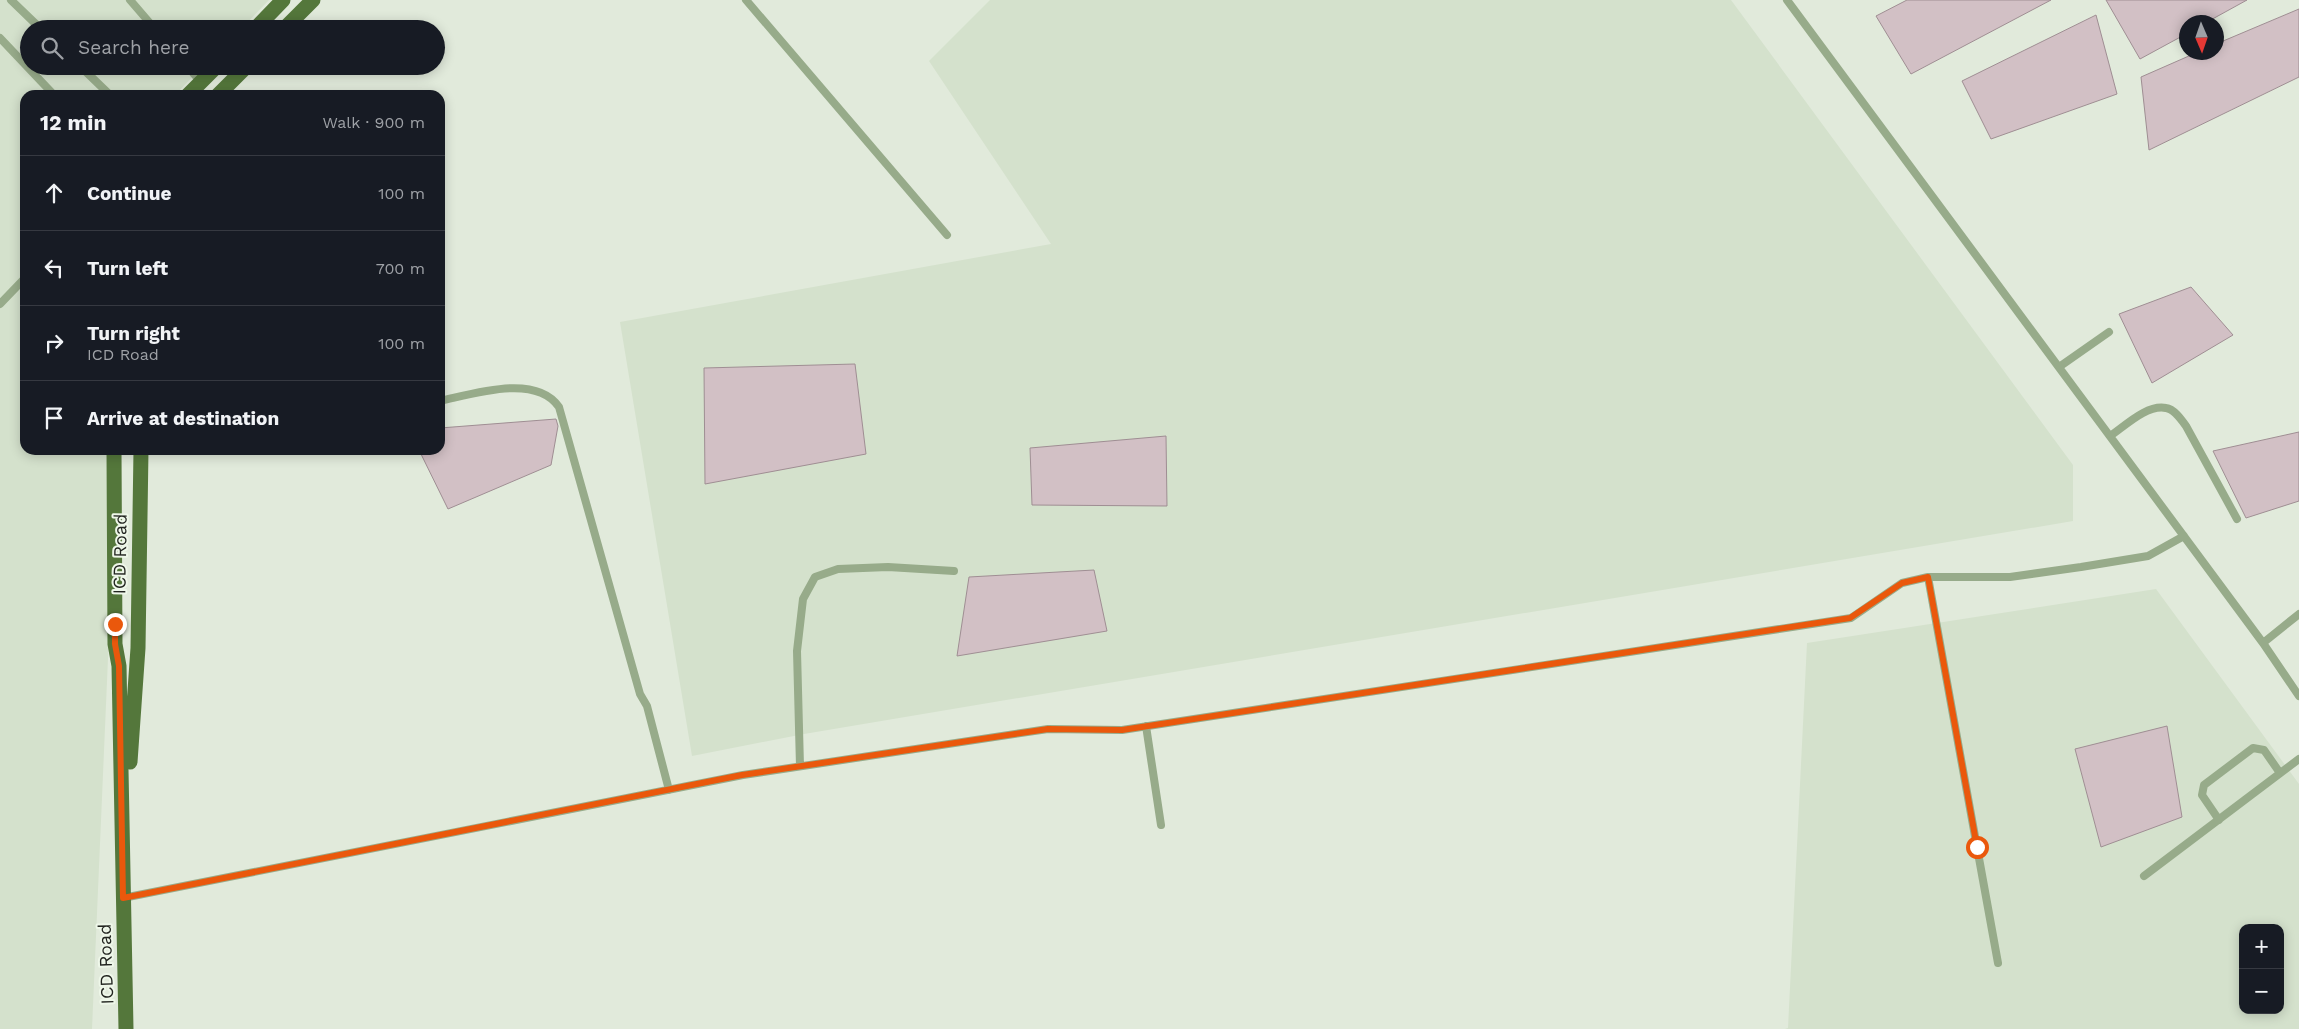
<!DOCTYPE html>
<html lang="en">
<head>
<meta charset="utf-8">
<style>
	body { margin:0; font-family:"Work Sans",sans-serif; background:#20242c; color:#f1f3f6 }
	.controls { position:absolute; right:15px; bottom:15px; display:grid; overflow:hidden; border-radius:10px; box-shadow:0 2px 12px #0003 }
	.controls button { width:45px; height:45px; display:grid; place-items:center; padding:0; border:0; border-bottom:1px solid #363941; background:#171b24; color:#f1f3f6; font:25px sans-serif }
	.compass { position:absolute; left:2179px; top:15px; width:45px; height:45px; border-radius:50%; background:#171b24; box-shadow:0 2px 12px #0003; rotate:178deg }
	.stop { position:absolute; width:15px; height:15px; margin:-11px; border:4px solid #ea580c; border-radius:50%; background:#fff }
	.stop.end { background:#ea580c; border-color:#fff; box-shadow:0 1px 5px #0008 }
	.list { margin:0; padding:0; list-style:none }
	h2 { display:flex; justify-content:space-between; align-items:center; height:65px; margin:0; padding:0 20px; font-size:21px }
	h2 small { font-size:16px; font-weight:400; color:#9ea1a6 }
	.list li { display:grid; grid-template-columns:32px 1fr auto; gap:15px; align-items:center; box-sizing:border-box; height:75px; padding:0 20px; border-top:1px solid #363941 }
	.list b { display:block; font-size:19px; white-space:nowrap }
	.list p { margin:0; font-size:16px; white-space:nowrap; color:#9ea1a6 }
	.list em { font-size:16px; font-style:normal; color:#9ea1a6 }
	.icon { flex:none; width:28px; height:28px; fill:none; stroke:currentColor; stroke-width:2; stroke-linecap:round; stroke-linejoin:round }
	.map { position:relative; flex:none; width:2299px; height:1029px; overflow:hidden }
	.search { position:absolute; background:#171b24; box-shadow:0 2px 12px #0003; left:20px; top:20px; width:425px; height:55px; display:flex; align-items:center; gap:12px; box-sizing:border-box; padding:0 18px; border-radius:28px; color:#9ea1a6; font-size:19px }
	.panel { position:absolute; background:#171b24; box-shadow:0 2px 12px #0003; left:20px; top:90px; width:425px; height:365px; border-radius:15px }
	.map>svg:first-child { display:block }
</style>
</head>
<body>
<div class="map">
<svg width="2299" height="1029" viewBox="0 0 2299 1029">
	<rect width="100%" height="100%" fill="#e1eadb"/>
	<path fill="#d4e1cc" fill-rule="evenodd" d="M0,0H269L241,29H29V66H203L175,95H25V450H117L92,1029H0Z
		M990,0H1731L2073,465V521L804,734L692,756L620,322L1051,244L929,61Z
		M2156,589L2299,784V1029H1785L1788,1028L1807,643ZM2243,928H2280V1010H2243Z"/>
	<path fill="#d2c0c5" stroke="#9f8e93" d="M1907,0H2051L1911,74L1876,16Z
		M2106,0H2247L2207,22H2186V34L2140,59Z
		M2299,9V77L2149,150L2141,77L2198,52H2216V44Z
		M2096,15L2117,94L1991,139L1962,81Z
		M2191,287L2233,335L2152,383L2119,314Z
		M855,364L866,454L705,484L704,368Z
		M556,419L558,426L551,465L448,509L419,450H440V428Z
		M2299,432V501L2246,518L2213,451Z
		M1166,436L1167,506L1032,505L1030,448Z
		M1094,570L1107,631L957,656L969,577Z
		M2167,726L2182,817L2101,847L2075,749Z"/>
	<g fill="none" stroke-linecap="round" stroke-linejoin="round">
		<path stroke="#97ab8a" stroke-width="8" d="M11,0L41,29
			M130,0L155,29
			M746,0L947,235
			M1787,0L2263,643L2299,696
			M0,38L54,95
			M80,66L110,95
			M187,66L201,82
			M0,304L25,278
			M2059,367L2109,332
			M440,401C473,394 536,373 559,407L640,694L647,706L669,790
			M2110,436C2125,426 2147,404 2166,408C2174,409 2181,419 2186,426L2237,519
			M1928,577L1998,963
			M2263,643L2299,614
			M1146,726L1161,825
			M800,766L797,651L803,599L815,577L838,569L888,567L954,571
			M2219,820L2202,795L2204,785L2253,748L2264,750L2280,773
			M2144,876L2299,759
			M123,898L743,775L1048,729L1122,730L1851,618L1902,583L1928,577H2010L2081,567L2148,556L2184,536"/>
		<path stroke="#54773b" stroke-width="15" d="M255,29L283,0
			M284,29L313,0
			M188,95L217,66
			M218,95L247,66
			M114,450L115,644L119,666L126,1029
			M130,762L138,648L141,450"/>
	</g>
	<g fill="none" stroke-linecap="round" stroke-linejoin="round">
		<path stroke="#ea580c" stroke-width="6" d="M115,624V644L119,666L123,898L742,775L1048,729L1122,730L1850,618L1902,583L1928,577L1977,847"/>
	</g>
	<g text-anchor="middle" stroke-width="4" stroke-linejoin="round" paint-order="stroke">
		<g font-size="18" fill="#222520" stroke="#eef7e9">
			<text transform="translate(120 554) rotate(-89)" y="6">ICD Road</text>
			<text transform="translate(106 964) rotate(-92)" y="6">ICD Road</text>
		</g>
	</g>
</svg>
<div class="controls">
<button>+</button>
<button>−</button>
</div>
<svg class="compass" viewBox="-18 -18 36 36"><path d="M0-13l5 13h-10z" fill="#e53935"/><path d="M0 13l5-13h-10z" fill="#9ea1a6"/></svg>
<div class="stop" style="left:1977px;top:847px"></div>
<div class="stop end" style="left:115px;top:624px"></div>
<div class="search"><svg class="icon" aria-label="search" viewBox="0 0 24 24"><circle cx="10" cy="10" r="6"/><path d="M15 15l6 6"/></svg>Search here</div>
<section class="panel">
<h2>12 min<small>Walk · 900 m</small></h2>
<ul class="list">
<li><svg class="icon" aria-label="ahead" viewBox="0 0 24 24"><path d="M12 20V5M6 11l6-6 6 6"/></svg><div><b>Continue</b></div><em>100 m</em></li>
<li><svg class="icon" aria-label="left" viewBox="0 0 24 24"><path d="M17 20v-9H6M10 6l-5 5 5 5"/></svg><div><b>Turn left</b></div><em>700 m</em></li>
<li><svg class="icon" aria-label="right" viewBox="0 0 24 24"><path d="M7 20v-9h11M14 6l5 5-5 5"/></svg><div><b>Turn right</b><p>ICD Road</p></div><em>100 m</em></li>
<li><svg class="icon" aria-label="arrive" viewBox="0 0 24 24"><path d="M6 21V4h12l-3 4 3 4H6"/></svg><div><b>Arrive at destination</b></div></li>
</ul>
</section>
</div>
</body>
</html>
